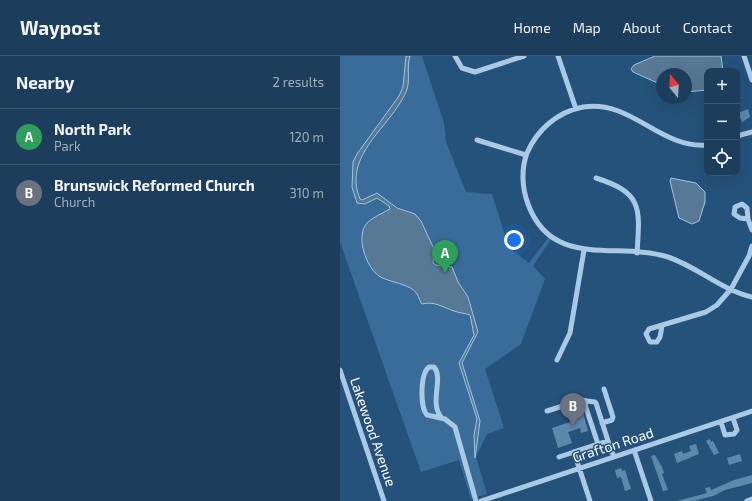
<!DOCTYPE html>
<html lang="en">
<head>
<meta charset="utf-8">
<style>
	body { margin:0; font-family:"Exo 2",sans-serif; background:#254562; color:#f1f3f6 }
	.controls { position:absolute; right:12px; top:12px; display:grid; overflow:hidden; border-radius:8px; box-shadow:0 4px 16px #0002 }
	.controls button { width:36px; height:36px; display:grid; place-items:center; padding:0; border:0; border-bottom:1px solid #3a5772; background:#1c3e5c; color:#f1f3f6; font:20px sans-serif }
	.compass { position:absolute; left:316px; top:12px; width:36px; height:36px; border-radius:50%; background:#1c3e5c; box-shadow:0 4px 16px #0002; rotate:342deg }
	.you { position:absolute; left:174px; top:184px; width:14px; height:14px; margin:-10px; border:3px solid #fff; border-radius:50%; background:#1a73e8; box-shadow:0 0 0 6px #1a73e833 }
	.badge { display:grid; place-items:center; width:26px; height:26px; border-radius:50%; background:#d6ab8b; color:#fff; font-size:13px; font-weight:700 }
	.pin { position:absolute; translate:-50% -33px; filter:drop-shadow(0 1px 2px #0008) }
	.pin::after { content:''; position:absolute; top:21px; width:14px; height:12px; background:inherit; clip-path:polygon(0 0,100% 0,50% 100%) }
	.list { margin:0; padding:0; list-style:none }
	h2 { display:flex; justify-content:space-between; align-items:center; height:52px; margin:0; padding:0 16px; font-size:17px }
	h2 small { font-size:13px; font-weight:400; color:#a0aebb }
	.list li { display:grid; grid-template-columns:26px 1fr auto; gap:12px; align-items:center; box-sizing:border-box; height:56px; padding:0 16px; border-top:1px solid #3a5772 }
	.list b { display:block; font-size:15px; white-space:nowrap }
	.list p { margin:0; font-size:13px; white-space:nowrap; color:#a0aebb }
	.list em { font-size:13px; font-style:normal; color:#a0aebb }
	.icon { flex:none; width:22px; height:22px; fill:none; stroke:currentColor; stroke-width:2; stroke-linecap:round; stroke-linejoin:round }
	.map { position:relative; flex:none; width:412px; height:445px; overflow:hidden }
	header { display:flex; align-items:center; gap:24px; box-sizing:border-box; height:56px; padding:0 20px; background:#1c3e5c; border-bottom:1px solid #3a5772 }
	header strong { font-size:19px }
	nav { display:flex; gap:22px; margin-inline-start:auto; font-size:14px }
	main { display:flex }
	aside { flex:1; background:#1c3e5c }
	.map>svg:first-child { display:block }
</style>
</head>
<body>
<header>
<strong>Waypost</strong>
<nav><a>Home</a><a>Map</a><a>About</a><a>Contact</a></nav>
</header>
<main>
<aside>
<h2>Nearby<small>2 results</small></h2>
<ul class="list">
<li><span class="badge" style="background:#2e9e5b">A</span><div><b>North Park</b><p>Park</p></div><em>120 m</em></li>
<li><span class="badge" style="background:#6b7280">B</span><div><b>Brunswick Reformed Church</b><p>Church</p></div><em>310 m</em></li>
</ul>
</aside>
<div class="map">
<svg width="412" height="445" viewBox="0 0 412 445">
	<rect width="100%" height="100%" fill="#25527b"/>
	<path fill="#396c99" d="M0,0H82L104,67L106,86L126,136L152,138L169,192L189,207L209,181L211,183L193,210L205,223L181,288L145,313L164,372L147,378L136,401L147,438L131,443L119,404L81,416L0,186Z"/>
	<path fill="#587996" stroke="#9dc5e5" d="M66,0H70C66,12 71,25 66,36C50,72 2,99 20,143L22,144L37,137L57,152L75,158L81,165L94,193L93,207L96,209L112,211L118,226L128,241L138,276L122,307L140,365L135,402L134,379L137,363L119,307L134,279L130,259C125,257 119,257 114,255C102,251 95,245 82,248C79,244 79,241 77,238C72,228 47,226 39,220C26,211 15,180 27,167C33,161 43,157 50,153L49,150L37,142L25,148L17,147L12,131L13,106L17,98L59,40L63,31Z
		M315,0H381L383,15H367V34L346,36V18H322V29L293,16L291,13L294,9Z
		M331,122L356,127L365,136V146L359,165L352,168L339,162L330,125Z"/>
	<path fill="#5d88ad" d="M408,53L410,61L402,66L398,57Z
		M241,348L248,375L241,377L240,372L228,376L232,387L218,392L212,372L230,366V363L234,362L230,352Z
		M370,383L371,386L373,385L379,397L374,399L366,385Z
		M356,388L359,398L337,407L334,398L342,395L343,398L351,395L349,390Z
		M400,398L402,405L389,409L387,402Z
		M315,399L322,411L324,417L322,418L328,434L323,435L311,400Z
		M281,412L282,415L285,414L291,433L285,435L281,421L277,422L275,414Z
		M412,419V427L385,434L373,440L354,445H337L367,437L365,432L370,431L371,434L394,424Z"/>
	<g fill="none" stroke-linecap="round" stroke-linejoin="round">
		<path stroke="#a9c9e4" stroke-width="5" d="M115,0L122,12L135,16L184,0
			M218,0L236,53
			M404,0L412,24
			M397,80L412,76
			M137,84L186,99
			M367,89C320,93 291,43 243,51C217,56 197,74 187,97C181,113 182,132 188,148C212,214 278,185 328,201C358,211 381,234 412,241
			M256,122C303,137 300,152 297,197
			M402,148L407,152L408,163L400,162L394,158L395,151Z
			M408,163L412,174
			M322,270L320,281L317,286H310L306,278L309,273L366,256L377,249L391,233L409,200L412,190
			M217,304L230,277L244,194
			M0,314L44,445
			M207,355L242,344L247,345
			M101,361C89,346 104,322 94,311H89C80,318 80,352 87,359L105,363L115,371L136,445
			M381,366L385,379L394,378L397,374L393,362
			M262,367L272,364L273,361L264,333
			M258,388L245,349L247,345L255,346L256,347L268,385
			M294,394L311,445
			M219,401L234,396
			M141,445L412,355
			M250,445L234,396L268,385L274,401
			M407,445L412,443"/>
	</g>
	<g text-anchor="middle" stroke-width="3" stroke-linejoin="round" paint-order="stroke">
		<g font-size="14" fill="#fff" stroke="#25527b">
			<text transform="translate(33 376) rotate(71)" y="5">Lakewood Avenue</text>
			<text transform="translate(273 389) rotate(-18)" y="5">Grafton Road</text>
		</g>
	</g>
</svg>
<div class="controls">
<button>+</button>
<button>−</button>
<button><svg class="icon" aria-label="locate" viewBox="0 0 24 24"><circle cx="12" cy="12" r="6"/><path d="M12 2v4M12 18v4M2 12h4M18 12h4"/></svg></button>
</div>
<svg class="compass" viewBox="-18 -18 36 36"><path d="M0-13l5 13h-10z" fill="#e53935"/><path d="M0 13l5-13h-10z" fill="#a0aebb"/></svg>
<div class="you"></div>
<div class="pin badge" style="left:105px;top:217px;background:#2e9e5b">A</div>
<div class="pin badge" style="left:233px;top:370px;background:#6b7280">B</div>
</div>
</main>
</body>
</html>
